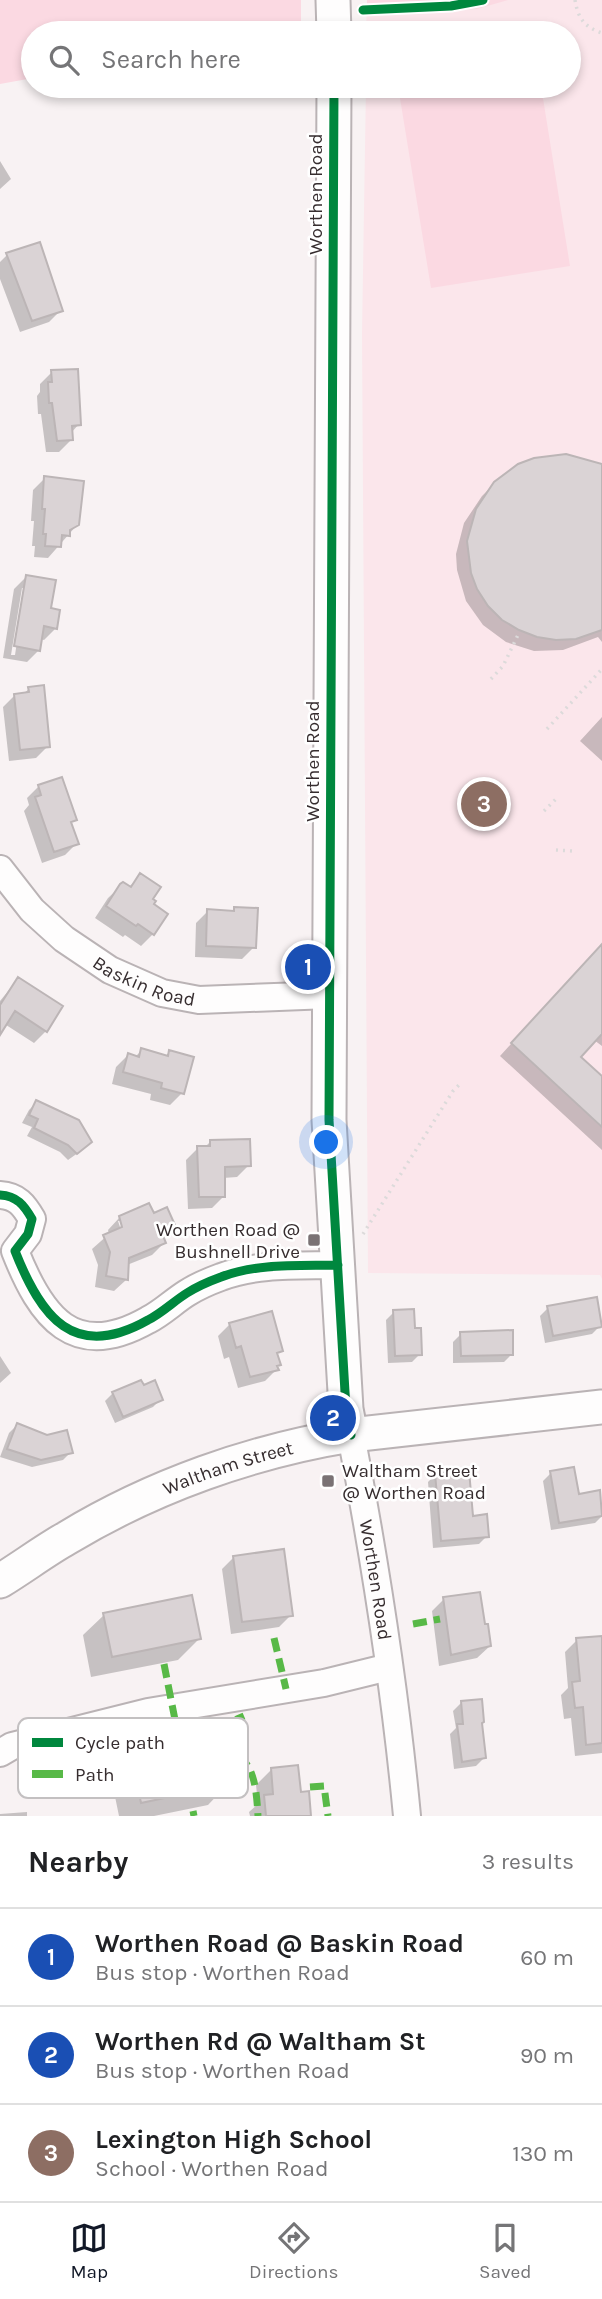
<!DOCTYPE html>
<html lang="en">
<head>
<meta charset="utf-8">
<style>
	body { margin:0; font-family:Karla,sans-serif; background:#f2f2f2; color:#202124 }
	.you { position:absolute; left:327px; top:1143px; width:24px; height:24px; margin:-18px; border:5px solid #fff; border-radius:50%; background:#1a73e8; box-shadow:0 0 0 10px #1a73e833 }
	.badge { display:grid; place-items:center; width:46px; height:46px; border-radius:50%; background:#111827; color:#fff; font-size:23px; font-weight:700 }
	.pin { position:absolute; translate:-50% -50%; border:4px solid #fff; box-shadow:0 2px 7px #0006 }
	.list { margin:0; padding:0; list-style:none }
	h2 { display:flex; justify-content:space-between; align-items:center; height:91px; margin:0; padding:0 28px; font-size:30px }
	h2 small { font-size:23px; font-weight:400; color:#757577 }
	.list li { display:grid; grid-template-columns:46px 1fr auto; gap:21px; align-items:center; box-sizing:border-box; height:98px; padding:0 28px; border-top:2px solid #e0e0e0 }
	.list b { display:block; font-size:26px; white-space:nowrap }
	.list p { margin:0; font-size:23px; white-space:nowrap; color:#757577 }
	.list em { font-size:23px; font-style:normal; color:#757577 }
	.icon { flex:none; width:38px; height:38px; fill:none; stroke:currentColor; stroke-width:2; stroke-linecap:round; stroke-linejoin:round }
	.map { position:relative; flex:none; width:602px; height:1816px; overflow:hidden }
	.search { position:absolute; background:#fff; box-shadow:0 4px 10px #0003; left:21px; right:21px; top:21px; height:77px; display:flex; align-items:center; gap:18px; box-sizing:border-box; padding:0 24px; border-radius:38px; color:#757577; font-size:26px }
	.sheet { height:385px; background:#fff }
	nav { display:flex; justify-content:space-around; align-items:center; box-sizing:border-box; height:98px; border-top:2px solid #e0e0e0; background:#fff; font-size:19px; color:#757577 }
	nav a { display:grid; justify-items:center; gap:4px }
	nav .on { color:#111827 }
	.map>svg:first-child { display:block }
</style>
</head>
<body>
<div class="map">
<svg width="602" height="1816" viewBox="0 0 602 1816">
	<rect width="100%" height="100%" fill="#f8f2f3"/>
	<path fill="#fbe6eb" d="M367,0H602V1279L600,1275L368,1273L362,334L366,86H569V33H366Z"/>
	<path fill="#fbd9e2" d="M0,0H301V23L250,33H33V78L0,84Z
		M367,0H508L477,9L367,16Z
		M398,86H541L570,266L431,288Z"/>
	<path fill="#0003" fill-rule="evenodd" d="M0,161L11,179L0,189Z
		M7,255L61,310L49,322L20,332L0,279V262Z
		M52,372L79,424L71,433V440L59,452H46L41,414H38L37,396L40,392V384Z
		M602,467V642L598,637L563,650L534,651L506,642L483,625L466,601L457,570L456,554L464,523L482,496L495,483Z
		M45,478L77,525L48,558L34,557L35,546H32L34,521H31L33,490Z
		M26,577L49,610L56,628L44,640L40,639L39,650L27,662L3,658L14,589ZM22,588H25L15,655H11Z
		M29,689L48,746L36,758L9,761L3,707L15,695L23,694Z
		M602,717V761L580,741Z
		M39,786L75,820L70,824L77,843L65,855L42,863L24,811L29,805L27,798Z
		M141,875L150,899L153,934L141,946L125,935L123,937L95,918L108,898L123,884L128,888Z
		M235,909L254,947L242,959L195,957L196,923L208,911L231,913Z
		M602,945V1046L594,1040L579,1057L602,1078V1150L500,1056Z
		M18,979L46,1031L34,1043L3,1023L0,1027V1001Z
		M142,1050L165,1057L169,1052L182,1093L170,1105L150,1100L151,1094L112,1084L116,1067L128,1055L135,1057Z
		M37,1102L82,1150L68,1160L60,1152L27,1136L32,1127L22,1123L29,1110Z
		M210,1142L249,1165L237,1177L223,1178L224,1196L212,1208L188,1209L186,1160L198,1148H204Z
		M153,1215L173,1225L162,1236L164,1243L152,1255L127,1265L126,1280L114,1291L95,1287L98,1265L92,1249L109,1234L108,1230L120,1217ZM118,1221H122L123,1236Z
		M548,1308L600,1326L592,1334L545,1343L540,1316Z
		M394,1312L413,1330L420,1354L412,1362L388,1363L386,1320Z
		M230,1324L281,1351L276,1355L277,1369L265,1381L238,1388L229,1357L224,1359L218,1336Z
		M461,1334L512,1354L504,1362L453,1363V1342Z
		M0,1356L11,1373L0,1383Z
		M143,1387L161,1399L153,1407L115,1423L105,1401L113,1393Z
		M17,1425L71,1452L63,1460L32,1467L0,1457L9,1433Z
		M551,1473L578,1496L599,1492L602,1516L595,1523L551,1530L543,1481Z
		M436,1474L487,1536L479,1544L433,1548L428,1482Z
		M234,1557L291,1615L279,1627L231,1634L222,1569Z
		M444,1599L483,1626L490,1646L477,1658L439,1666L432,1611Z
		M104,1615L199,1639L178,1660L91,1677L83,1635Z
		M602,1638V1753L575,1756L571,1718L564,1719L561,1695L568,1688L565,1652L577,1640Z
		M461,1703L484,1758L476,1766L454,1769L450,1734L456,1728L453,1711Z
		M132,1761L228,1784L208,1805L154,1816H119L112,1782Z
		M271,1770L299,1794L309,1816H250L249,1812L258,1804L256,1785Z
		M27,1812V1816H0V1814Z"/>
	<path fill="#dad3d5" stroke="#bcb5b6" stroke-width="2" d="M40,242L63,311L32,321L6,253Z
		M78,369L81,425L72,426L73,440L57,441L52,403H49L48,382H52L51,370Z
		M566,454L602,464V630L576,639L556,640L537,637L519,630L502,620L488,606L477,589L471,573L467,541L476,509L494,482L518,464L534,458Z
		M44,476L84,481L79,525L70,530V536L62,535L61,547L45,546L46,534H43L45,509H42Z
		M26,575L56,580L51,608L60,610L57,629L44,626L40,651L14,646Z
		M44,685L50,747L20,750L14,694L29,692L28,687Z
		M62,777L77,820L71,822L79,844L54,852L35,797L41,795L38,785Z
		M140,873L161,887L153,899L156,901L154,904L168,914L154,935L138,924L136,926L106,906L120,884L123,882L131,887Z
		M234,907L258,908L256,948L206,946L207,909L234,911Z
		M602,944V1034L581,1057L602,1076V1127L511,1043Z
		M18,977L63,1006L47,1032L15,1011L0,1035V1005Z
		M141,1048L168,1056L169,1050L194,1057L184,1094L161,1088L162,1083L123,1072L128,1053L139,1057Z
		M36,1100L79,1120L92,1142L77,1154L68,1145L34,1128L38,1119L29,1115Z
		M250,1139L251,1166L225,1167V1197H199L197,1146H210V1140Z
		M149,1203L154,1213L167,1207L175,1225L161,1231L166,1243L129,1258L128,1280L106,1276L110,1252L103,1235L122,1227L119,1216Z
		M597,1297L602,1327L553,1336L547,1306Z
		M414,1309L415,1328H421L422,1355L395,1356L393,1310Z
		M272,1311L283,1351L277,1353L281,1365L277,1366L279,1370L250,1377L241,1346L236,1348L229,1323Z
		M513,1330V1355L461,1356L460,1332Z
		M141,1380L144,1385L155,1380L163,1400L123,1417L112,1392Z
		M17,1423L47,1435L67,1430L73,1453L41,1460L7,1449Z
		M574,1467L579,1494L600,1490L602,1516L559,1523L550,1471Z
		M469,1470L473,1516L487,1514L489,1537L441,1541L435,1473Z
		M284,1549L293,1616L242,1622L233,1556Z
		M480,1592L485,1624H488L491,1646L451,1655L443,1597Z
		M192,1595L201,1639L112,1657L103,1613Z
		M602,1636V1743L586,1745L583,1707L575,1708L572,1682L580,1681L576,1638Z
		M482,1699L484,1722L482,1723L486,1758L462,1762L457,1724H463L461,1701Z
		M221,1741L230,1784L141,1803L132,1760Z
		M298,1765L301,1792L309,1791L311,1816H266L264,1795L273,1794L271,1768Z"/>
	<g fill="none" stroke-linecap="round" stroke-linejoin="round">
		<defs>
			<g id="minor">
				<path id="s1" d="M0,869L32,910L64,939L110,970L162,993L199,1000L329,995"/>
				<path d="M0,1195C17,1196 24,1205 32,1219L28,1234L15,1251C41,1317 74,1362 148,1320C162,1313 174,1301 187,1293C198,1286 210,1281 221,1277C257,1263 300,1266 338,1265"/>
				<path id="s2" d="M351,1435C375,1561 395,1688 407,1816"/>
				<path d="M0,1753L12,1746L148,1712L324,1683L389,1667"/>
			</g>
			<g id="major">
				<path d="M333,0L334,33"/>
				<path d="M334,86L329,1120L346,1409L351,1435"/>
				<path id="s3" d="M0,1581C23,1567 44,1551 67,1538C153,1486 252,1451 351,1435L602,1407"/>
			</g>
		</defs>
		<use href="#minor" stroke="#bab3b5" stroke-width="30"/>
		<use href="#major" stroke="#bab3b5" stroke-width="37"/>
		<path stroke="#dcdada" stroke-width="3.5" stroke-dasharray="2 5" stroke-linecap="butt" d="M575,0C578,18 584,27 602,33
			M491,679L503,666L518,635
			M547,729L602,669
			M544,811L556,799
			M556,850L572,851
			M363,1234L453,1091L461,1083"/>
		<use href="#minor" stroke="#fefdfd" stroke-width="26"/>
		<use href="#major" stroke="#fefdfd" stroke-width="33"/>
		<path stroke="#58b947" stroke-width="7" stroke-dasharray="14 7" stroke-linecap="butt" d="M413,1624L440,1619
			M274,1638L286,1689
			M164,1664L180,1745
			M244,1716L237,1719L244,1761C256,1773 257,1800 258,1816
			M310,1787L324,1786L328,1816
			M193,1811L194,1816"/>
		<defs>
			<path id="cycleway" d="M363,10L451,6L483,0
				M334,86L329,1120L346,1409L351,1435
				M0,1195C17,1196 24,1205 32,1219L28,1234L15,1251C41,1317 74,1362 148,1320C162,1313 174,1301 187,1293C198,1286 210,1281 221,1277C257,1263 300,1266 338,1265"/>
		</defs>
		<use href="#cycleway" stroke="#fff" stroke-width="13"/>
		<use href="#cycleway" stroke="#00873e" stroke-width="9"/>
	</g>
	<g fill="#7a7274" stroke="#fff" stroke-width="2.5">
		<rect x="307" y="1233" width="14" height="14" rx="3.5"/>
		<rect x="321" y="1474" width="14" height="14" rx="3.5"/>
	</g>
	<g text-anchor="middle" stroke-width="5" stroke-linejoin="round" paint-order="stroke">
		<g font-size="19" fill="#362d2f" stroke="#fff">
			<text transform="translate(315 194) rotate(-90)" y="7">Worthen Road</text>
			<text transform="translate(312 761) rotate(-90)" y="7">Worthen Road</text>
			<text dy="7" stroke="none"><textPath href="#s1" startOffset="187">Baskin Road</textPath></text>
			<text dy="7" stroke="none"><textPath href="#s3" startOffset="256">Waltham Street</textPath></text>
			<text dy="7" stroke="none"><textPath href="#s2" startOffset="147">Worthen Road</textPath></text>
		</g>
		<g font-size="19" fill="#362d2f" stroke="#fff" text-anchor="end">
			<text x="300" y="1236">Worthen Road @<tspan x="300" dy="22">Bushnell Drive</tspan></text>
			<text x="342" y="1477" text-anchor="start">Waltham Street<tspan x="342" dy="22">@ Worthen Road</tspan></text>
		</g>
	</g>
	<rect x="18" y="1718" width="230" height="80" rx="10" fill="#fff" stroke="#c3c0c1" stroke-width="2"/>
	<rect x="32" y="1738" width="31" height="9" fill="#00873e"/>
	<rect x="32" y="1770" width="31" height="8" fill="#58b947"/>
	<g font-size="19" fill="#362d2f">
		<text x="75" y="1749">Cycle path</text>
		<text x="75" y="1781">Path</text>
	</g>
</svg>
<div class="you"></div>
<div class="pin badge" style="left:308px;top:967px;background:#1a4fb4">1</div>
<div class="pin badge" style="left:333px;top:1418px;background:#1a4fb4">2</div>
<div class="pin badge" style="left:484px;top:804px;background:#8d6e63">3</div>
<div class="search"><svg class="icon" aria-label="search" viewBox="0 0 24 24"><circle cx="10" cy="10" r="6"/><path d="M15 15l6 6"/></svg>Search here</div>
</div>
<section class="sheet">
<h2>Nearby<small>3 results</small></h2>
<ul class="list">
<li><span class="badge" style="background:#1a4fb4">1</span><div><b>Worthen Road @ Baskin Road</b><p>Bus stop · Worthen Road</p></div><em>60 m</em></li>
<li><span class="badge" style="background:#1a4fb4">2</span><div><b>Worthen Rd @ Waltham St</b><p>Bus stop · Worthen Road</p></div><em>90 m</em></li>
<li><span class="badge" style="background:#8d6e63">3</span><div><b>Lexington High School</b><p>School · Worthen Road</p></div><em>130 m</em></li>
</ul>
</section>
<nav>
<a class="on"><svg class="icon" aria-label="map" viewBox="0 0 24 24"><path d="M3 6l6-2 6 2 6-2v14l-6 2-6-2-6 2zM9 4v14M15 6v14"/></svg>Map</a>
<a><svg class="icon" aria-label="directions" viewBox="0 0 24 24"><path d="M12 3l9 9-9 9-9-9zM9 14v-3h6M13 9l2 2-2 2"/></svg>Directions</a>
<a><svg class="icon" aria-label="saved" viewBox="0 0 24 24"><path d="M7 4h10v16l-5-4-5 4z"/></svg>Saved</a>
</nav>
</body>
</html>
